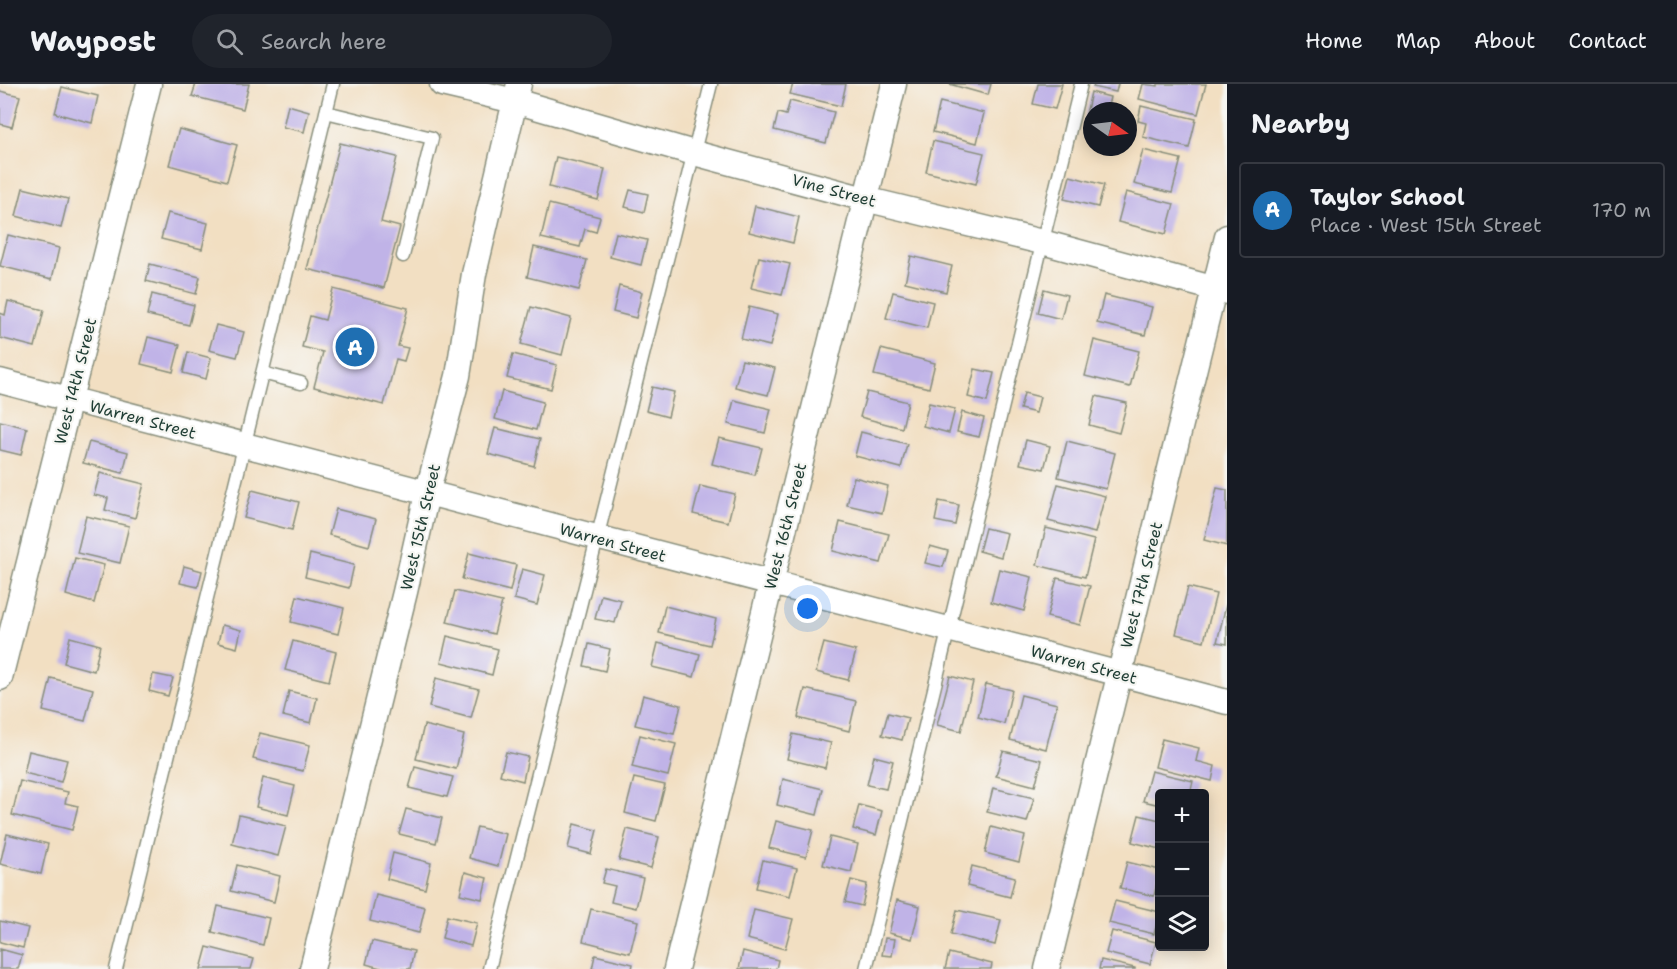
<!DOCTYPE html>
<html lang="en">
<head>
<meta charset="utf-8">
<style>
	body { margin:0; font-family:"Shantell Sans",sans-serif; background:#20242c; color:#f1f3f6 }
	.controls { position:absolute; right:18px; bottom:18px; display:grid; overflow:hidden; border-radius:6px; box-shadow:0 3px 15px #0003 }
	.controls button { width:54px; height:54px; display:grid; place-items:center; padding:0; border:0; border-bottom:2px solid #363941; background:#171b24; color:#f1f3f6; font:30px sans-serif }
	.compass { position:absolute; left:1083px; top:18px; width:54px; height:54px; border-radius:50%; background:#171b24; box-shadow:0 3px 15px #0003; rotate:104deg }
	.you { position:absolute; left:808px; top:525px; width:21px; height:21px; margin:-15px; border:4px solid #fff; border-radius:50%; background:#1a73e8; box-shadow:0 0 0 9px #1a73e833 }
	.badge { display:grid; place-items:center; width:39px; height:39px; border-radius:50%; background:#1f6fb2; color:#fff; font-size:20px; font-weight:700 }
	.pin { position:absolute; translate:-50% -50%; border:3px solid #fff; box-shadow:0 2px 6px #0006 }
	.list { margin:0; padding:0; list-style:none }
	h2 { display:flex; justify-content:space-between; align-items:center; height:78px; margin:0; padding:0 24px; font-size:26px }
	h2 small { font-size:20px; font-weight:400; color:#9ea1a6 }
	.list li { display:grid; grid-template-columns:39px 1fr auto; gap:18px; align-items:center; box-sizing:border-box; height:96px; margin:0 12px 12px; padding:0 12px; border:2px solid #363941; border-radius:6px }
	.list b { display:block; font-size:22px; white-space:nowrap }
	.list p { margin:0; font-size:20px; white-space:nowrap; color:#9ea1a6 }
	.list em { font-size:20px; font-style:normal; color:#9ea1a6 }
	.icon { flex:none; width:33px; height:33px; fill:none; stroke:currentColor; stroke-width:2; stroke-linecap:round; stroke-linejoin:round }
	.map { position:relative; flex:none; width:1227px; height:885px; overflow:hidden }
	header { display:flex; align-items:center; gap:36px; box-sizing:border-box; height:84px; padding:0 30px; background:#171b24; border-bottom:2px solid #363941 }
	header strong { font-size:28px }
	nav { display:flex; gap:33px; margin-inline-start:auto; font-size:21px }
	.search { width:420px; height:54px; background:#20242c; display:flex; align-items:center; gap:15px; box-sizing:border-box; padding:0 21px; border-radius:33px; color:#9ea1a6; font-size:22px }
	main { display:flex }
	aside { flex:1; background:#171b24 }
	.map>svg:first-child { display:block }
</style>
</head>
<body>
<header>
<strong>Waypost</strong>
<div class="search"><svg class="icon" aria-label="search" viewBox="0 0 24 24"><circle cx="10" cy="10" r="6"/><path d="M15 15l6 6"/></svg>Search here</div>
<nav><a>Home</a><a>Map</a><a>About</a><a>Contact</a></nav>
</header>
<main>
<div class="map">
<svg width="1227" height="885" viewBox="0 0 1227 885">
	<rect width="100%" height="100%" fill="#f6f6f2"/>
	<filter id="ink" filterUnits="userSpaceOnUse"><feTurbulence type="fractalNoise" baseFrequency=".0167" numOctaves="2"/><feDisplacementMap in="SourceGraphic" scale="12" xChannelSelector="R" yChannelSelector="G"/><feConvolveMatrix kernelMatrix="1 2 1 2 8 2 1 2 1" color-interpolation-filters="sRGB"/></filter>
	<filter id="wash" filterUnits="userSpaceOnUse"><feTurbulence type="fractalNoise" baseFrequency=".008" numOctaves="4" result="noise"/><feDisplacementMap in="SourceGraphic" scale="24" xChannelSelector="R" yChannelSelector="G"/><feGaussianBlur stdDeviation="1.35" result="paint"/><feColorMatrix in="noise" values="0 0 0 0 0 0 0 0 0 0 0 0 0 0 0 0 0 1.4 0 .05"/><feComposite in="paint" operator="in"/></filter>
	<g filter="url(#wash)">
		<rect width="100%" height="100%" fill="#f2dfc2"/>
		<g id="blocks">
			<path fill="#c0b3e7" d="M196,0H249L243,25L192,12Z
				M793,0H846L841,22L790,10Z
				M949,0H991L988,11Z
				M1038,0H1062L1055,25L1033,20Z
				M1094,0H1118L1116,8L1093,3Z
				M1143,0L1158,2V0H1206L1198,30L1139,15Z
				M62,3L98,12L92,39L55,29Z
				M0,7L20,12L12,43L0,40Z
				M1091,8L1110,13L1107,27H1092V36L1085,35Z
				M790,17L834,28L826,59L774,46L778,29L786,31Z
				M940,18L984,29L977,59L933,48Z
				M288,21L309,27L304,48L283,43Z
				M1141,22L1196,35L1189,64L1143,53L1146,39L1138,37Z
				M179,45L237,61L227,97L169,81Z
				M933,57L984,69L976,100L926,88Z
				M340,59L397,73L381,138L400,143L384,204L307,185Z
				M1143,66L1181,75L1172,109L1134,100Z
				M556,73L605,85L598,116L549,103Z
				M1070,92L1104,101L1098,123L1064,115Z
				M23,104L68,115L61,144L16,132Z
				M630,106L648,110L644,128L625,123Z
				M1126,108L1174,120L1166,150L1118,138Z
				M549,120L600,133L596,148L585,145L580,163L541,154Z
				M755,122L799,133L793,159L749,148Z
				M168,129L208,139L202,165L161,155Z
				M616,149L647,156L641,181L610,173Z
				M8,151L59,164L52,195L0,182Z
				M534,163L587,176L579,206L527,193Z
				M911,172L952,182L946,208L905,198Z
				M759,173L790,180L782,211L751,204Z
				M150,180L200,193L196,210L146,197Z
				M619,202L642,208L636,234L613,228Z
				M333,205L408,224L398,262L408,264L404,277L396,275L384,321L314,303L323,268L302,263L310,232L325,236Z
				M1044,205L1067,211L1061,235L1038,229Z
				M893,208L933,218L927,244L886,234Z
				M152,210L194,221L189,241L147,231Z
				M1104,211L1152,223L1145,251L1097,239Z
				M8,217L44,226L35,263L0,254V229L5,231Z
				M531,223L571,234L562,271L521,260Z
				M749,223L778,230L770,262L741,255Z
				M216,241L244,248L237,273L209,266Z
				M148,253L180,261L173,288L141,280Z
				M1094,256L1139,267L1130,303L1085,292Z
				M881,265L935,279L929,304L874,291Z
				M188,268L211,274L206,295L183,289Z
				M513,270L557,281L551,305L507,294Z
				M742,276L775,284L768,311L735,303Z
				M975,285L994,289L987,318L968,313Z
				M652,303L674,308L668,333L646,327Z
				M502,307L543,318L536,346L495,335Z
				M867,308L908,318L902,344L860,333Z
				M1024,309L1040,313L1036,329L1020,325Z
				M1096,312L1127,319L1119,349L1089,341Z
				M734,316L771,325L765,349L728,340Z
				M929,319L955,325L949,349L923,342Z
				M962,328L984,334L979,353L957,348Z
				M0,337L27,344L21,371L0,366Z
				M495,344L540,355L534,382L488,370Z
				M861,348L907,360L901,384L855,372Z
				M719,354L762,364L755,391L712,380Z
				M1026,356L1050,362L1044,385L1020,380Z
				M1067,357L1115,369L1106,405L1058,393Z
				M89,358L128,368L123,389L83,379Z
				M100,389L144,400L135,434L105,426L108,414L94,411Z
				M854,393L888,402L882,429L847,421Z
				M1058,400L1105,412L1095,449L1048,437Z
				M700,402L735,410L728,438L693,430Z
				M1217,404L1227,406V462L1204,456Z
				M252,406L299,418L292,446L244,434Z
				M939,417L959,421L955,441L935,437Z
				M336,425L376,435L369,462L329,451Z
				M86,432L129,442L120,479L77,469Z
				M840,438L889,450L881,479L833,467Z
				M985,444L1007,449L1001,473L979,467Z
				M1046,444L1094,456L1085,493L1037,481Z
				M930,462L948,467L943,483L925,479Z
				M469,469L516,481L510,507L462,495Z
				M310,470L354,481L349,504L305,493Z
				M75,474L104,481L94,519L66,511Z
				M184,482L202,487L198,503L180,499Z
				M522,485L545,491L537,521L514,515Z
				M999,485L1032,493L1024,527L991,518Z
				M1057,494L1090,502L1080,541L1047,533Z
				M1188,503L1216,510L1204,557L1176,550Z
				M455,507L502,518L494,550L447,538Z
				M601,511L621,516L615,539L595,535Z
				M297,512L344,524L338,550L291,538Z
				M1226,521H1227V560L1217,558Z
				M665,522L716,535L710,561L659,549Z
				M222,541L241,546L237,564L218,559Z
				M447,552L498,565L492,591L441,578Z
				M70,553L100,561L94,587L64,579Z
				M293,557L336,568L329,597L285,586Z
				M658,559L700,570L694,593L652,583Z
				M824,559L856,567L848,596L816,588Z
				M589,560L610,565L605,587L584,582Z
				M153,590L173,594L168,612L149,607Z
				M950,592L973,598L961,647L937,641Z
				M51,594L93,605L85,637L43,627Z
				M436,594L479,605L471,634L429,623Z
				M986,600L1012,606L1004,640L978,633Z
				M805,605L856,617L849,647L798,634Z
				M289,607L317,614L311,639L283,632Z
				M643,611L681,621L674,650L635,641Z
				M1021,611L1057,620L1046,665L1010,656Z
				M888,629L908,634L902,656L882,651Z
				M424,641L464,651L456,685L416,675Z
				M260,649L310,661L303,687L253,675Z
				M793,650L831,659L825,684L787,675Z
				M640,651L676,660L668,692L632,683Z
				M1162,655L1199,664L1196,677L1215,682L1212,697L1155,683Z
				M29,667L67,676L61,698L24,689Z
				M1003,667L1042,676L1035,702L996,692Z
				M506,668L528,673L523,697L500,691Z
				M874,672L893,677L886,705L867,701Z
				M415,683L453,693L447,713L409,704Z
				M1151,687L1193,697L1190,710H1160V721L1143,717Z
				M263,694L295,702L288,731L256,723Z
				M634,694L665,701L656,737L625,729Z
				M783,695L823,705L817,731L777,721Z
				M20,697L68,708L65,719L78,722L72,746L12,731Z
				M993,704L1034,714L1027,738L987,728Z
				M859,721L882,727L876,751L853,745Z
				M406,725L442,734L436,759L399,750Z
				M239,731L286,742L278,772L232,760Z
				M1139,731L1160,736V765L1132,758Z
				M776,737L813,746L806,773L769,764Z
				M574,740L597,746L591,770L568,764Z
				M477,743L506,750L498,782L469,774Z
				M991,743L1025,752L1019,778L985,769Z
				M627,745L659,753L651,784L619,776Z
				M7,750L48,760L41,790L0,780Z
				M830,753L858,760L851,788L823,781Z
				M393,769L431,779L425,805L387,795Z
				M763,776L797,784L790,812L756,804Z
				M1127,778L1160,786L1154,812L1120,804Z
				M237,781L280,792L274,818L231,807Z
				M972,782L1015,793L1010,813L967,802Z
				M606,785L643,794L636,824L611,818L615,802L602,799Z
				M465,788L487,794L482,815L460,810Z
				M851,796L867,800L862,822L845,818Z
				M376,811L425,823L419,849L370,837Z
				M897,816L920,822L912,855L889,849Z
				M1115,817L1160,828L1154,850L1109,839Z
				M218,822L269,834L263,861L212,848Z
				M591,825L638,837L630,869L583,857Z
				M754,826L793,835L785,865L747,855Z
				M957,826L1001,836L995,861L951,850Z
				M447,832L477,839L471,862L442,854Z
				M0,837L28,844L23,864L0,858Z
				M1112,847L1156,858L1150,880L1106,869Z
				M885,854L895,855L892,872L882,871Z
				M372,857L414,867L410,885H384L366,880Z
				M207,863L254,875L251,885H201Z
				M0,865L22,871L18,885H0Z
				M743,867L778,876L776,885H739Z
				M949,869L992,880L991,885H945Z
				M595,871L633,880L632,885H592Z
				M1101,876L1135,884V885H1099Z"/>
		</g>
	</g>
	<g filter="url(#ink)">
		<use href="#blocks" fill-opacity="0" stroke="#888e7b" stroke-width="1.5"/>
		<g fill="none" stroke-linecap="round" stroke-linejoin="round">
			<defs>
				<path id="lane" d="M326,28L432,54L403,172
					M262,289L301,299
					M116,885L333,0
					M489,885L711,0
					M866,885L1081,0"/>
				<path id="street" d="M442,0L515,17L694,69L865,115L1042,158L1227,208
					M0,297L1227,618
					M0,594L149,0
					M312,885L405,508L427,410L458,292L474,190L519,0
					M676,885L894,0
					M1047,885L1227,153"/>
			</defs>
			<use href="#lane" stroke="#888e7b" stroke-width="15"/>
			<use href="#street" stroke="#888e7b" stroke-width="27"/>
			<use href="#lane" stroke="#fff" stroke-width="12"/>
			<use href="#street" stroke="#fff" stroke-width="24"/>
		</g>
	</g>
	<g text-anchor="middle" stroke-width="4.5" stroke-linejoin="round" paint-order="stroke">
		<g font-size="16" fill="#1f3d34" stroke="#f6f6f2">
			<text transform="translate(834 106) rotate(15)" y="6">Vine Street</text>
			<text transform="translate(75 297) rotate(-76)" y="6">West 14th Street</text>
			<text transform="translate(143 335) rotate(15)" y="6">Warren Street</text>
			<text transform="translate(785 442) rotate(-76)" y="6">West 16th Street</text>
			<text transform="translate(420 443) rotate(-77)" y="6">West 15th Street</text>
			<text transform="translate(613 458) rotate(15)" y="6">Warren Street</text>
			<text transform="translate(1141 501) rotate(-76)" y="6">West 17th Street</text>
			<text transform="translate(1084 580) rotate(15)" y="6">Warren Street</text>
		</g>
	</g>
</svg>
<div class="controls">
<button>+</button>
<button>−</button>
<button><svg class="icon" aria-label="layers" viewBox="0 0 24 24"><path d="M12 4l9 5-9 5-9-5zM3 14l9 5 9-5"/></svg></button>
</div>
<svg class="compass" viewBox="-18 -18 36 36"><path d="M0-13l5 13h-10z" fill="#e53935"/><path d="M0 13l5-13h-10z" fill="#9ea1a6"/></svg>
<div class="you"></div>
<div class="pin badge" style="left:355px;top:263px">A</div>
</div>
<aside>
<h2>Nearby<small></small></h2>
<ul class="list">
<li><span class="badge">A</span><div><b>Taylor School</b><p>Place · West 15th Street</p></div><em>170 m</em></li>
</ul>
</aside>
</main>
</body>
</html>
